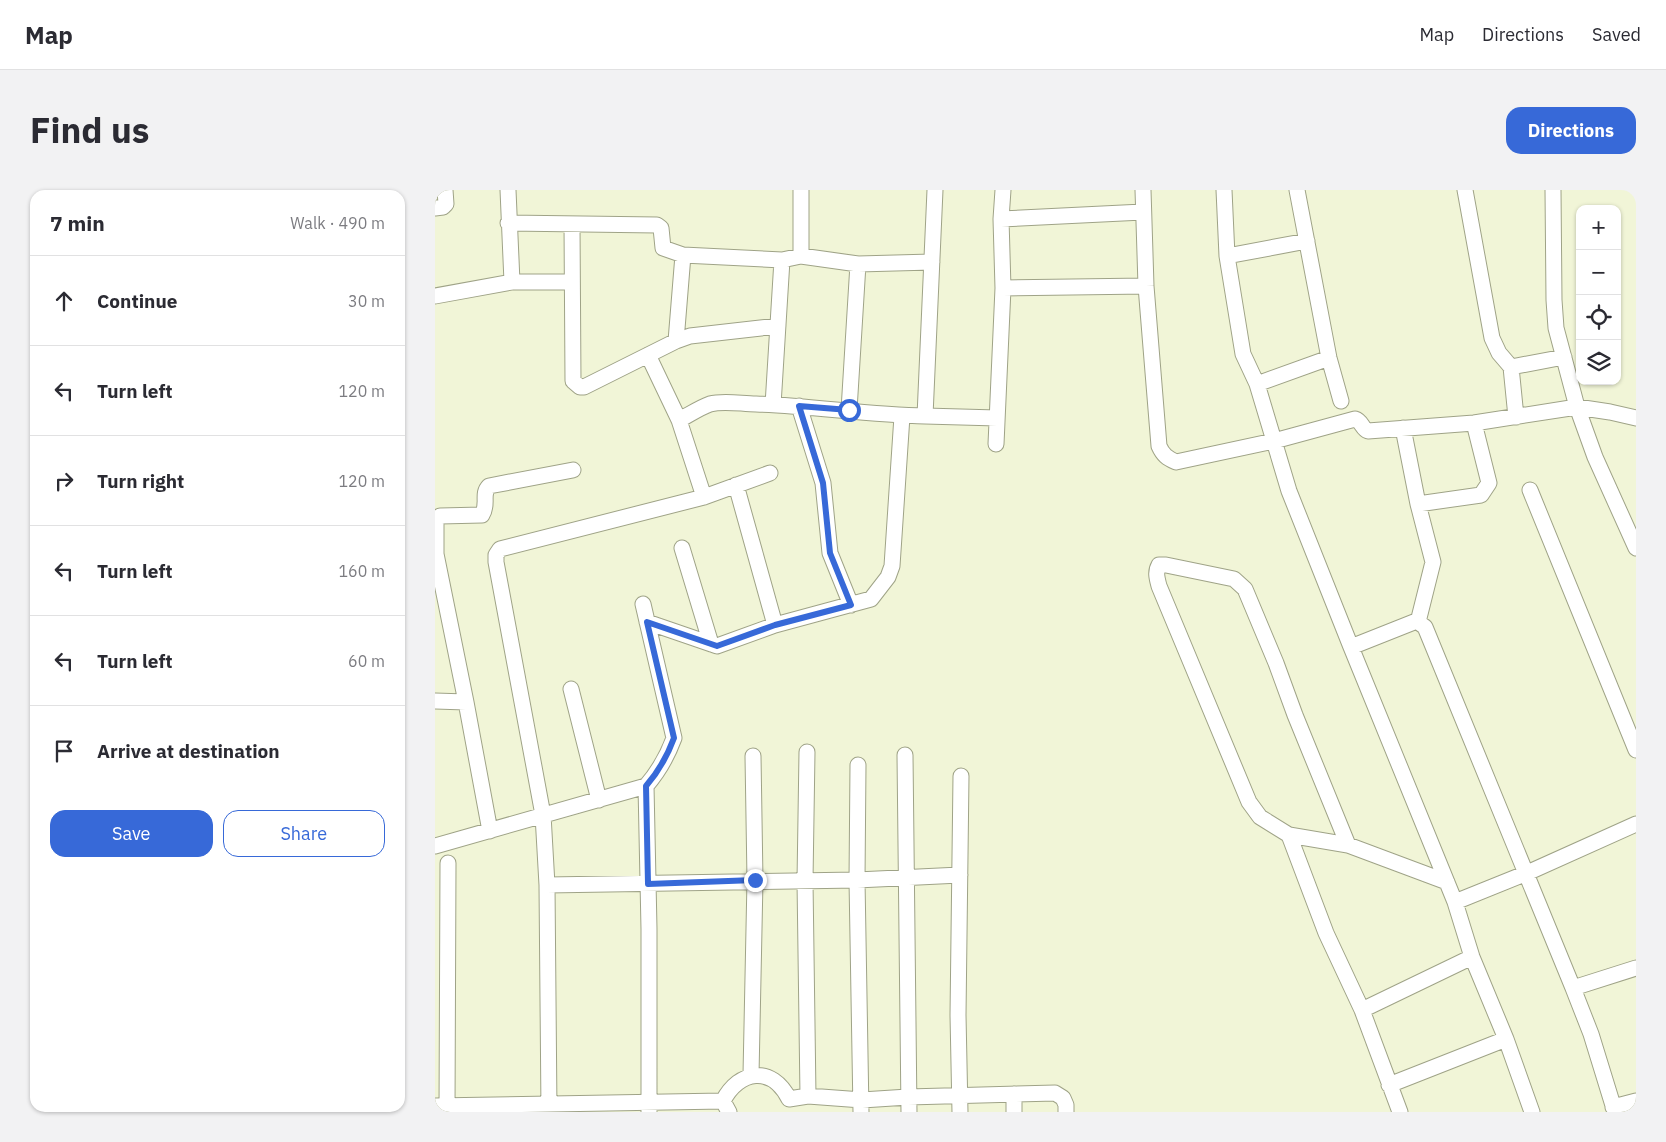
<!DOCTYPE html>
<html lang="en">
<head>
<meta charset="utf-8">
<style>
	body { margin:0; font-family:"IBM Plex Sans",sans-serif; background:#f2f2f3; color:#2b2b33 }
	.controls { position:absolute; right:15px; top:15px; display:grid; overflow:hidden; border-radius:10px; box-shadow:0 1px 4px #0004 }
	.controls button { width:45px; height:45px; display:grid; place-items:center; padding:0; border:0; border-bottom:1px solid #e1e1e2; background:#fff; color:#2b2b33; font:25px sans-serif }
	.stop { position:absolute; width:15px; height:15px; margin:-11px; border:4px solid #3769d8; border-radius:50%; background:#fff }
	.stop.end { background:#3769d8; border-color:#fff; box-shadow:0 1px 5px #0008 }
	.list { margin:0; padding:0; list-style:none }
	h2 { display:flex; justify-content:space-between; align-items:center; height:65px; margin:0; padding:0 20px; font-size:21px }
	h2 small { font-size:16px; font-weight:400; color:#7c7c81 }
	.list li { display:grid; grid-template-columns:32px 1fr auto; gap:15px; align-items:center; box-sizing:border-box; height:90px; padding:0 20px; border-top:1px solid #e1e1e2 }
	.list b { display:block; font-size:19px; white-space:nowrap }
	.list em { font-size:16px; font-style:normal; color:#7c7c81 }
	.actions { display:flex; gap:10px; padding:15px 20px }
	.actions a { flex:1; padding:11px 0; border:1px solid #3769d8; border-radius:15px; text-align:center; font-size:18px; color:#3769d8 }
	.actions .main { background:#3769d8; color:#fff }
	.icon { flex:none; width:28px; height:28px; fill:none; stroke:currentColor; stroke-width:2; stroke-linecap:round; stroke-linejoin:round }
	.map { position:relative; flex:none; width:1201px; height:922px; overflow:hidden; border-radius:15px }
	header { display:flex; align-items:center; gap:30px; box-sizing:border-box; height:70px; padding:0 25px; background:#fff; border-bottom:1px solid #e1e1e2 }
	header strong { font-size:24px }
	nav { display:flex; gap:28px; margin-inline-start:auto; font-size:18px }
	.intro { display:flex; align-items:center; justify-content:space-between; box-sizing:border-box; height:120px; padding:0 30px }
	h1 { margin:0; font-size:35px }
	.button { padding:12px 22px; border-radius:15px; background:#3769d8; color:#fff; font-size:18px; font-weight:700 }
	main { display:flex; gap:30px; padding:0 30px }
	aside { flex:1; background:#fff; border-radius:15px; box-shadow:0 1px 4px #0004 }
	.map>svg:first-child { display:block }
</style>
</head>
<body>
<header>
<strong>Map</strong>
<nav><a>Map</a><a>Directions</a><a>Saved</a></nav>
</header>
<div class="intro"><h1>Find us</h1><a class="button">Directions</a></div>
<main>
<aside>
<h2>7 min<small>Walk · 490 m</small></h2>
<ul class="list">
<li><svg class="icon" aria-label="ahead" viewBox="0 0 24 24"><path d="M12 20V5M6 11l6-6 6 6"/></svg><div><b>Continue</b></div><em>30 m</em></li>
<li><svg class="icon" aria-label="left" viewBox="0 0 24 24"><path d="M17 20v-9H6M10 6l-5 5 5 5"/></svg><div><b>Turn left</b></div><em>120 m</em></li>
<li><svg class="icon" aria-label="right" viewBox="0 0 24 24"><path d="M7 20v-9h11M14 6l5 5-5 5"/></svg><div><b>Turn right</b></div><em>120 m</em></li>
<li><svg class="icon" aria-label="left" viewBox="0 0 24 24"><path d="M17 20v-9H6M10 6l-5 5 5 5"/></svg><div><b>Turn left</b></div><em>160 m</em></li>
<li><svg class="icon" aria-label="left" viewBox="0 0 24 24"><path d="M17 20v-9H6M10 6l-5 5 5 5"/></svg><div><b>Turn left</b></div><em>60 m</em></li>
<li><svg class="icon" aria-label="arrive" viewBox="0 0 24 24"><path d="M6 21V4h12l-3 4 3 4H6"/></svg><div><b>Arrive at destination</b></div></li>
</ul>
<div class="actions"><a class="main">Save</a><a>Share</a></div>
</aside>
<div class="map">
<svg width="1201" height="922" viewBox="0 0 1201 922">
	<rect width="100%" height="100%" fill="#f1f5d7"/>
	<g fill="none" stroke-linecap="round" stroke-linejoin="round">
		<defs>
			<path id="minor" d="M73,0L77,92
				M366,0V66
				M708,0L711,96L724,256C728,265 732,268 741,272L839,251L920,229C927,231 927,239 933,241L1039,233L1142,217L1175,222L1201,228
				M789,0L792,66L808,164L822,194L854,301L916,457
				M862,0L894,168L906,211
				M1030,0L1057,148L1064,163L1076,177L1081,227
				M1118,0L1119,110L1121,138L1142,217L1160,267L1201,358
				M0,18L8,17L11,14L10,0
				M566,29L708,22
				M73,33L222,35L226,38L228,58L248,65L347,70
				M137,34L138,191L145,197H149L241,151L255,146L343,136
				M792,66L872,51
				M568,98L711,96
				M0,106L77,92H137
				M241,151L248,65
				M213,165L244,230L269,307
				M1076,177L1129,167
				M822,194L894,168
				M338,215L347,70L366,66L423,74L497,72
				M364,216L388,293L395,363L416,415
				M414,220L423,74
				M490,226L562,228
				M244,230C254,225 264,218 275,214C289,210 307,214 321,214C378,216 434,225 490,226L500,0
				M968,238L983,314L998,372L983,432
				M561,254L568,98L566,29L568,0
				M301,295L340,435
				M1095,300L1201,560
				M983,314L1046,305L1054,293L1039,233
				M247,358L276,454
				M212,432L282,456L340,435L436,409L453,387L457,376L467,226
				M136,499L164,610
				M0,511L31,512
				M372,562L370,691L373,906
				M470,565L474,922
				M423,575L422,690L426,922
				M211,596L214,739V922
				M55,641L31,512L1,364V331L5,326L47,325C54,314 46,304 54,296L138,280
				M854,645L825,627L814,612L724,396C722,388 720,382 724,375H731L799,389L810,399L841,473L860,525L913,655
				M0,656L211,596C224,581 232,567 239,548L208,414
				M112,695L422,690L525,685
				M1020,712L1092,683L1201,634
				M927,820L1037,767
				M316,885L320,690L318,566
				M954,895L1071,849
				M579,904V922
				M354,909L373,906L427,910L473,907L620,903L628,908L631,915V922
				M0,916L288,911
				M1178,917L1201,911
				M12,922L13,673
				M114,922L112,695L108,625L61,372V365L65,359L269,307L335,283
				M294,922L288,911C304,880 337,875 354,909
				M525,922L523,825L526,586
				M965,922L927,820L891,743L854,645L913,655L1012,692
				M1097,922L1071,849L1037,767L1020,712L916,457L979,432H983L990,437L1138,798
				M1180,922L1156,844L1138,798L1201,778"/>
		</defs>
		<use href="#minor" stroke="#9fa387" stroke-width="17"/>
		<use href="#minor" stroke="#fff" stroke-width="15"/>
	</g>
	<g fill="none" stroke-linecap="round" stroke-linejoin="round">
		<path stroke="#3769d8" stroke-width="6" d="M320,690L213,694L211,596C224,581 232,567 239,548L212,432L282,456L340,435L416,415L395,363L388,293L364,216L414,220"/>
	</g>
</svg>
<div class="controls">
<button>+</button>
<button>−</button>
<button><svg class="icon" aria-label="locate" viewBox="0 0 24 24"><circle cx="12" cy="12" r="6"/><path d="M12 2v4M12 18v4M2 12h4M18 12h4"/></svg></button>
<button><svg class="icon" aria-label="layers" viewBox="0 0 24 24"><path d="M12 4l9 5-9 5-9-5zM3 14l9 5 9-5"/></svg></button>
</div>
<div class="stop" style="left:414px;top:220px"></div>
<div class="stop end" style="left:320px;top:690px"></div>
</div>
</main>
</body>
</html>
